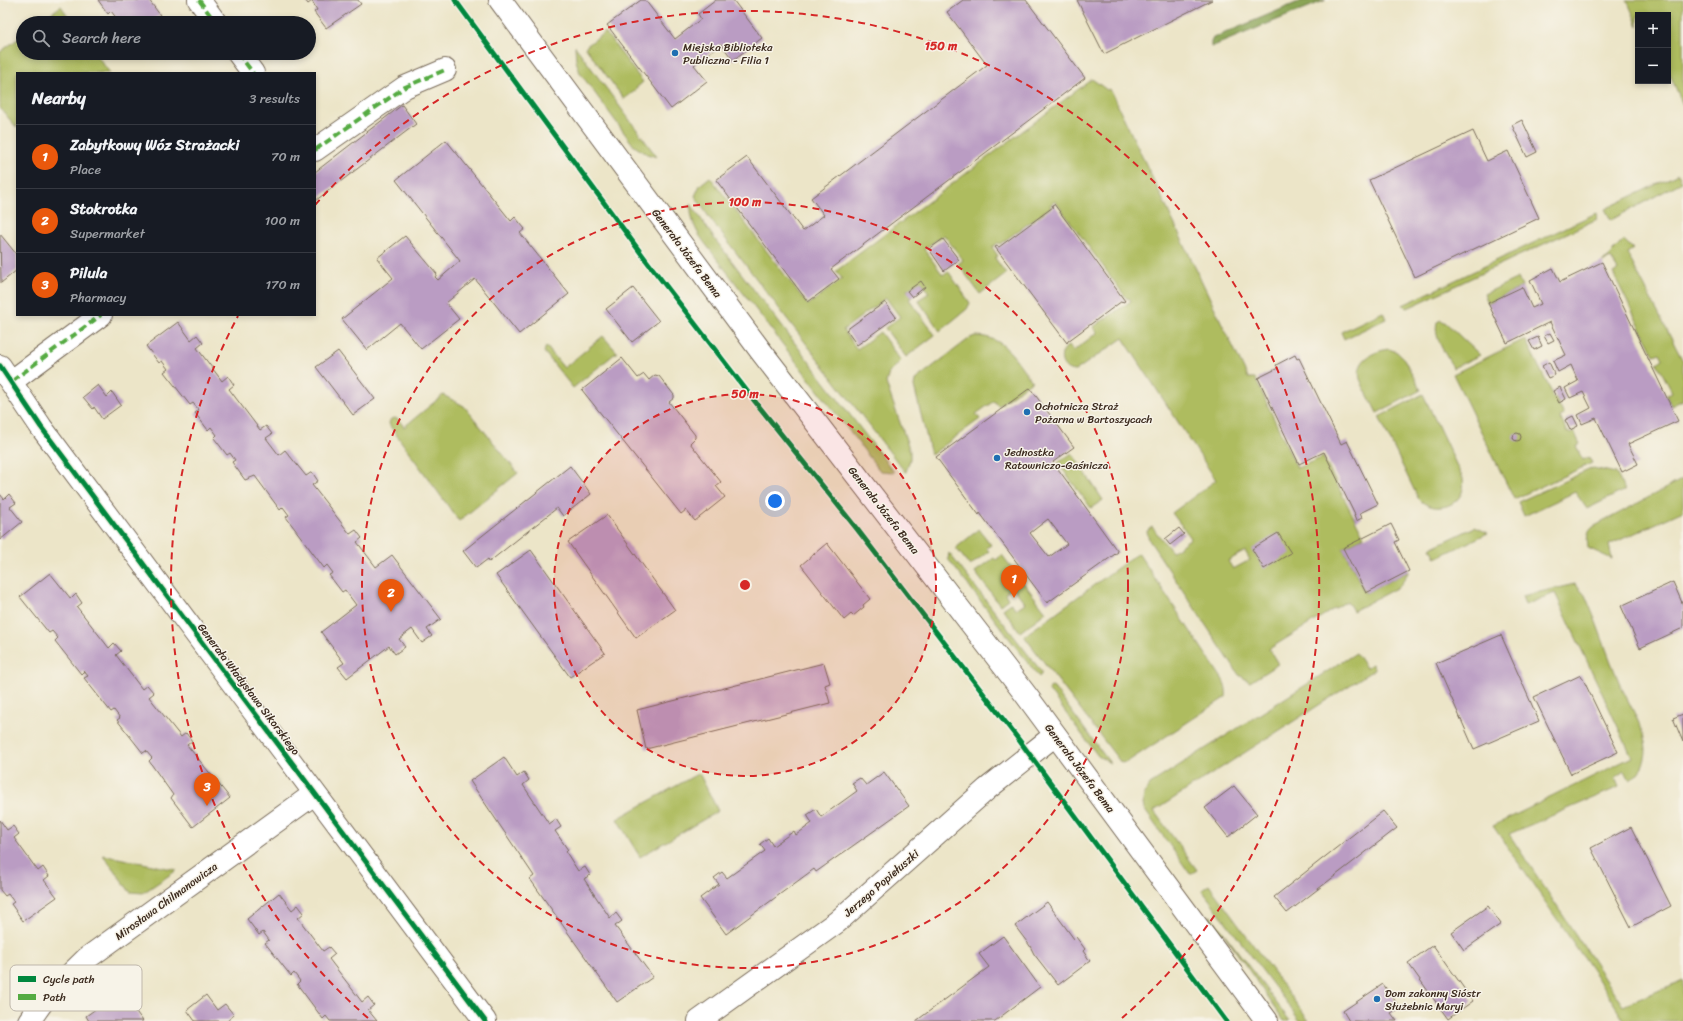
<!DOCTYPE html>
<meta charset="utf-8">
<style>
body{margin:0;font-family:Sriracha,sans-serif;background:#20242c;color:#f1f3f6}
.controls{position:absolute;right:12px;top:12px;display:grid;overflow:hidden;border-radius:0px;box-shadow:0 2px 6px #0003}
.controls button{width:36px;height:36px;display:grid;place-items:center;padding:0;border:0;border-bottom:1px solid #363941;background:#171b24;color:#f1f3f6;font:20px sans-serif}
.you{position:absolute;left:775px;top:501px;width:14px;height:14px;margin:-10px;border:3px solid #fff;border-radius:50%;background:#1a73e8;box-shadow:0 0 0 6px #1a73e833}
.badge{display:grid;place-items:center;width:26px;height:26px;border-radius:50%;background:#ea580c;color:#fff;font-size:13px;font-weight:700}
.pin{position:absolute;translate:-50% -33px;filter:drop-shadow(0 1px 2px #0008)}
.pin::after{content:'';position:absolute;top:21px;width:14px;height:12px;background:inherit;clip-path:polygon(0 0,100% 0,50% 100%)}
.list{margin:0;padding:0;list-style:none}
h2{display:flex;justify-content:space-between;align-items:center;height:52px;margin:0;padding:0 16px;font-size:17px}
h2 small{font-size:13px;font-weight:400;color:#9ea1a6}
.list li{display:grid;grid-template-columns:26px 1fr auto;gap:12px;align-items:center;box-sizing:border-box;height:64px;padding:0 16px;border-top:1px solid #363941}
.list b{display:block;font-size:15px;white-space:nowrap}
.list p{margin:0;font-size:13px;white-space:nowrap;color:#9ea1a6}
.list em{font-size:13px;font-style:normal;color:#9ea1a6}
.icon{flex:none;width:22px;height:22px;fill:none;stroke:currentColor;stroke-width:2;stroke-linecap:round;stroke-linejoin:round}
.map{position:relative;flex:none;width:1683px;height:1021px;overflow:hidden}
.search{position:absolute;background:#171b24;box-shadow:0 2px 6px #0003;left:16px;top:16px;width:300px;height:44px;display:flex;align-items:center;gap:10px;box-sizing:border-box;padding:0 14px;border-radius:22px;color:#9ea1a6;font-size:15px}
.panel{position:absolute;background:#171b24;box-shadow:0 2px 6px #0003;left:16px;top:72px;width:300px;height:244px;border-radius:0px}
.map>svg:first-child{display:block}
.green{fill:#aebc5e;stroke:#74733e;fill-rule:evenodd}
.forest{fill:#8aa455;stroke:#62673a}
.building{fill:#ba9cc3;fill-rule:evenodd}
.lines{fill:none;stroke-linecap:round;stroke-linejoin:round}
.street-casing{stroke:#796b5a;stroke-width:24}
.primary-casing{stroke:#796b5a;stroke-width:24}
.street{stroke:#fff;stroke-width:22}
.primary{stroke:#fff;stroke-width:22}
.quiet{stroke:#55ab43;stroke-width:4;stroke-dasharray:8 4;stroke-linecap:butt}
.cycleway-casing{stroke:#f7f3e8;stroke-width:8}
.cycleway{stroke:#00873e;stroke-width:5}
.ring{fill:none;stroke:#d62828;stroke-width:2;stroke-dasharray:7 5}
.poi-dot{fill:#1f6fb2;stroke:#f7f3e8;stroke-width:1.5}
.labels{text-anchor:middle;stroke-width:3;stroke-linejoin:round;paint-order:stroke}
.poi-label{font-size:11px;fill:#3b2a1e;stroke:#f7f3e8;text-anchor:start}
.street-label{font-size:11px;fill:#3b2a1e;stroke:#f7f3e8}
.key{fill:#f7f3e8;stroke:#bfb7ab;stroke-width:1}
.key-label{font-size:11px;fill:#3b2a1e}
.centre{fill:#d62828;stroke:#f7f3e8;stroke-width:2}
.ring-label{font-size:12px;text-anchor:middle;font-weight:bold;fill:#d62828;stroke:#f7f3e8;stroke-width:3;stroke-linejoin:round;paint-order:stroke}
</style>
<div class="map">
<svg width="1683" height="1021" viewBox="0 0 1683 1021">
<rect width="100%" height="100%" fill="#f7f3e8"/>
<filter id="ink" filterUnits="userSpaceOnUse"><feTurbulence type="fractalNoise" baseFrequency=".025" numOctaves="2"/><feDisplacementMap in="SourceGraphic" scale="8" xChannelSelector="R" yChannelSelector="G"/><feConvolveMatrix kernelMatrix="1 2 1 2 8 2 1 2 1" color-interpolation-filters="sRGB"/></filter>
<filter id="wash" filterUnits="userSpaceOnUse"><feTurbulence type="fractalNoise" baseFrequency=".012" numOctaves="4" result="noise"/><feDisplacementMap in="SourceGraphic" scale="16" xChannelSelector="R" yChannelSelector="G"/><feGaussianBlur stdDeviation="0.9" result="paint"/><feColorMatrix in="noise" values="0 0 0 0 0 0 0 0 0 0 0 0 0 0 0 0 0 1.4 0 .05"/><feComposite in="paint" operator="in"/></filter>
<g filter="url(#wash)">
<rect width="100%" height="100%" fill="#ece5c8"/>
<!-- green -->
<g class="green">
<polygon points="1627,0 1683,0 1683,105 1668,70 1668,15 1638,15 1638,26"/>
<polygon points="61,6 73,23 38,23"/>
<polygon points="605,32 643,82 635,89 636,90 624,99 585,47"/>
<polygon points="23,35 23,53 95,53 110,73 17,73 17,128 0,108 0,52"/>
<polygon points="575,46 657,157 647,154 634,146 580,73 576,61"/>
<path d="M1092,79l15,11 3,-1 138,289h7l42,90 26,-11 41,80 -21,11 22,45 44,-22 -9,15 -47,25 -6,-10 -78,48 9,15 -28,18 -11,-7 -90,-135 -2,-9 5,-4 20,25 19,-14 -19,-25 44,-33 -93,-142 -48,33c-14,0 -19,-18 -6,-26l4,6 24,-18 -4,-6 38,-26 -2,-3 -2,1 -72,-98 -5,4 1,2 -51,37 -2,-1 -6,4 6,9 -3,2 11,16 -26,20 -22,-30 5,-4 -19,-25 -20,14 19,26 5,-4 22,32 -3,6 -27,22 -22,-31 11,-7 -8,-12 -14,9 5,7 -3,2 26,36 -29,22 -21,-29 15,-11 -14,-19 -43,32 14,19 23,-17 21,29 -12,12 -3,10 24,68v8l-4,13h-1l-194,-252 -16,-24 5,-11 10,-8 98,128 34,-26 -6,-8zM1245,551l5,9 -17,9 -5,-8z"/>
<polygon points="1678,174 1682,182 1611,220 1605,209"/>
<path d="M691,204l23,34 180,234 -14,-1 -176,-229c-9,-12 -14,-24 -13,-38z"/>
<polygon points="1596,213 1597,219 1410,307 1406,308 1403,305"/>
<polygon points="1624,240 1633,249 1627,253 1683,361 1683,400 1671,406 1666,395 1672,392 1657,363 1663,359 1660,353 1654,355 1613,273 1618,270 1611,258 1602,262"/>
<polygon points="1518,278 1522,287 1488,303 1484,294"/>
<polygon points="1383,312 1386,319 1344,339 1341,332"/>
<path d="M1441,320l5,3 34,32 -27,13c-7,-14 -20,-30 -16,-46z"/>
<polygon points="603,336 617,352 573,388 544,352 546,346 564,368"/>
<path d="M975,336c31,0 40,24 57,45l-34,25 -4,-5 -18,13 4,5 -49,36 -17,-69 1,-6 55,-42z"/>
<polygon points="1525,339 1552,393 1551,394 1553,398 1555,397 1564,415 1560,417 1567,432 1569,432 1570,434 1574,432 1580,444 1576,447 1583,460 1589,457 1592,463 1514,499 1453,374"/>
<path d="M1389,349l8,3 7,7 17,31 -44,23c-5,-11 -13,-23 -17,-34 -5,-19 14,-28 29,-30z"/>
<path d="M1423,394l40,85c5,26 -29,38 -45,19l-39,-81z"/>
<polygon points="443,395 464,406 518,473 459,521 390,426 389,423 391,419 395,418 399,420 404,427"/>
<polygon points="1072,453 1103,500 1091,508 1058,463"/>
<polygon points="1593,468 1616,473 1625,490 1587,509 1575,492 1524,516 1518,502"/>
<path d="M1683,479v32l-74,34 3,14 -24,-11c-1,-8 -2,-15 5,-21z"/>
<polygon points="1475,527 1488,533 1436,558 1431,548"/>
<polygon points="979,529 991,545 986,548 989,551 970,566 956,548"/>
<polygon points="949,553 1041,671 1041,675 1039,677 948,559"/>
<path d="M1138,553l83,124c4,6 6,12 5,20l-99,65 -6,1 -97,-127z"/>
<polygon points="1002,555 1046,612 1020,632 1003,609 1011,603 1016,609 1025,603 1013,587 1005,593 1008,599 1000,605 975,572 994,558 996,560"/>
<path d="M1575,584l10,11c13,29 22,60 35,89 8,18 25,45 26,65 0,12 -5,24 -16,31l-5,-9 -10,7 4,9 -110,47 114,172 60,-26v41h-58l-29,-45 -103,-150 139,-69 -77,-164 -30,12 -3,-9z"/>
<path d="M1356,653l10,15 6,-4 3,5 -221,142 43,59 -7,4 -46,-65c-3,-11 1,-19 9,-27z"/>
<polygon points="1052,687 1054,688 1110,763 1098,756 1048,689"/>
<polygon points="699,773 718,811 640,857 617,819"/>
<polygon points="103,855 177,870 143,893 130,892"/>
<polygon points="1209,885 1309,1021 1300,1021 1202,890"/>
<polygon points="1211,916 1290,1021 1284,1021 1224,934 1220,933 1209,917"/>
</g>
<!-- forest -->
<polygon class="forest" points="1303,0 1326,0 1211,47 1211,42 1213,38"/>
<g id="blocks">
<!-- building -->
<g class="building">
<polygon points="98,0 149,0 160,15 148,23 114,23 113,21 117,19 111,11 108,14"/>
<polygon points="305,0 358,0 361,4 326,28 314,12 317,10 312,1 308,4"/>
<polygon points="641,0 645,0 675,39 701,19 698,14 716,0 733,0 762,38 733,60 721,44 694,65 707,81 671,109 607,25"/>
<polygon points="963,0 1026,0 1085,78 831,269 839,279 808,302 716,180 747,157 803,231 824,215 811,198 987,65 947,12"/>
<polygon points="1077,0 1212,0 1104,54"/>
<polygon points="402,105 416,124 315,201 315,172"/>
<polygon points="1522,120 1537,152 1527,157 1512,125"/>
<polygon points="1473,131 1487,161 1508,151 1539,218 1415,277 1369,180"/>
<polygon points="446,140 511,221 515,217 525,229 520,233 569,294 519,334 475,279 446,303 459,319 421,349 400,323 367,350 342,319 393,278 377,258 405,236 437,274 435,277 438,280 460,261 396,180"/>
<polygon points="1054,204 1125,301 1123,302 1122,301 1068,341 1067,343 995,247 997,246 999,247 1053,207 1052,205"/>
<polygon points="0,234 17,255 17,270 1,283"/>
<polygon points="943,239 959,260 944,271 929,249"/>
<polygon points="1602,262 1678,421 1628,444 1638,464 1622,472 1596,418 1582,424 1578,415 1591,408 1583,392 1570,398 1565,388 1578,381 1571,365 1558,372 1553,361 1566,355 1550,322 1507,343 1488,303 1522,287 1532,308 1541,304 1530,280 1553,268 1560,282"/>
<polygon points="921,281 925,287 912,297 907,291"/>
<polygon points="633,288 659,321 632,342 606,309"/>
<polygon points="885,302 896,317 857,345 846,330"/>
<polygon points="178,322 191,340 197,335 203,343 197,348 222,381 228,376 234,385 229,389 260,430 266,426 272,434 266,438 279,455 285,450 306,476 312,472 318,481 312,485 350,534 356,530 362,538 357,542 376,567 392,555 441,619 427,629 432,636 422,643 412,629 399,639 405,647 395,654 389,646 347,678 338,667 344,663 321,632 356,605 345,590 342,592 329,575 333,573 327,565 324,568 286,517 289,515 283,507 280,510 255,476 245,480 232,462 235,460 230,453 227,455 214,438 217,435 211,427 208,430 195,413 199,410 193,403 190,405 164,372 168,369 162,361 159,363 146,346"/>
<polygon points="1550,333 1554,340 1548,343 1544,336"/>
<polygon points="1538,337 1542,346 1534,350 1529,341"/>
<polygon points="338,351 375,399 353,415 316,367"/>
<polygon points="1295,355 1297,359 1299,358 1341,444 1347,441 1378,504 1360,513 1362,518 1356,521 1354,516 1355,515 1324,452 1299,464 1258,378 1278,368 1276,365"/>
<polygon points="622,358 638,378 644,374 649,380 655,375 659,376 674,395 674,398 669,402 695,435 695,438 690,443 721,482 716,486 725,497 695,521 686,510 681,514 582,390"/>
<polygon points="1549,362 1555,375 1548,378 1542,366"/>
<polygon points="98,385 107,397 112,392 121,405 102,419 94,407 93,409 83,397"/>
<polygon points="1560,387 1566,399 1559,403 1553,391"/>
<path d="M1030,388l44,59 -21,15 65,90 -71,51 -67,-90 -1,2 -43,-58zM1048,519l19,25 -18,13 -19,-24z"/>
<polygon points="1573,416 1578,426 1570,430 1565,420"/>
<circle cx="1517" cy="437" r="4"/>
<polygon points="570,466 591,494 563,516 557,508 489,562 488,559 476,568 463,551"/>
<polygon points="0,494 4,499 9,494 16,503 10,507 22,522 0,540"/>
<polygon points="607,515 675,610 636,638 568,542"/>
<polygon points="1391,524 1399,540 1395,542 1409,571 1366,593 1343,548"/>
<polygon points="1179,528 1184,534 1170,545 1165,539"/>
<polygon points="1278,533 1291,553 1264,569 1252,549"/>
<polygon points="827,543 870,599 863,605 864,607 853,616 851,614 844,620 801,565"/>
<polygon points="531,550 605,653 570,677 496,575"/>
<polygon points="50,573 71,599 76,594 82,603 77,607 109,648 114,643 121,651 116,655 142,689 147,685 154,693 149,697 181,737 186,733 192,741 187,745 230,798 193,827 171,798 173,795 149,761 152,758 146,751 143,753 117,720 120,718 114,710 111,712 84,678 88,676 84,671 81,674 55,641 58,638 52,631 49,633 20,597"/>
<polygon points="1673,582 1683,605 1683,628 1640,648 1621,606"/>
<polygon points="1501,635 1539,721 1474,749 1436,663"/>
<polygon points="824,663 830,683 825,685 830,703 646,749 637,710"/>
<polygon points="1581,675 1618,752 1571,774 1534,697"/>
<polygon points="1683,714 1683,742 1673,718"/>
<polygon points="504,757 517,777 524,772 529,780 523,785 549,824 556,819 561,827 555,831 568,850 566,852 578,871 585,867 590,875 584,879 610,918 616,913 622,921 615,926 653,977 617,1002 530,879 534,876 470,781"/>
<polygon points="884,772 909,806 816,872 814,869 726,934 700,898 719,884 714,878 722,872 727,878 765,851 760,844 768,838 773,846 794,831 796,835 812,823 807,815 816,809 821,817 857,791 852,783 860,778 866,785"/>
<polygon points="1234,786 1257,814 1228,837 1205,808"/>
<polygon points="1383,811 1397,828 1287,913 1274,897"/>
<polygon points="0,820 7,830 13,826 19,834 14,838 38,871 43,867 49,876 44,880 57,897 23,921 11,904 14,902 8,894 5,896 0,890"/>
<polygon points="1631,827 1671,906 1631,927 1591,848"/>
<polygon points="279,893 292,910 298,905 304,913 298,918 323,951 329,947 335,954 329,959 362,1002 368,997 374,1005 368,1010 377,1021 330,1021 326,1016 323,1019 297,984 300,981 294,973 291,976 265,943 269,940 263,932 259,935 247,919"/>
<polygon points="1047,902 1074,939 1076,937 1085,949 1083,951 1090,961 1058,985 1034,954 1030,946 1015,926"/>
<polygon points="1488,906 1501,924 1464,950 1451,932"/>
<polygon points="1003,936 1040,987 995,1021 916,1021 989,967 979,954"/>
<polygon points="1433,945 1473,1001 1448,1019 1408,963"/>
<polygon points="1383,984 1400,1008 1391,1013 1397,1021 1349,1021 1343,1011"/>
<polygon points="206,995 217,1010 225,1004 234,1015 227,1021 195,1021 187,1010"/>
<polygon points="124,996 143,1021 89,1021 86,1016 104,1003 109,1008"/>
</g>
</g>
</g>
<g filter="url(#ink)">
<use href="#blocks" fill-opacity="0" stroke="#796b5a" stroke-width="1"/>
<g class="lines">
<!-- street casing -->
<g class="street-casing">
<g id="street">
<polyline points="199,0 216,23"/>
<polyline points="238,53 253,73"/>
<polyline points="315,150 405,87 445,70"/>
<polyline points="0,366 41,427 485,1021"/>
<polyline points="12,381 101,315"/>
<polyline points="29,1021 43,1001 86,959 314,794"/>
<polyline points="699,1021 837,922 987,789 1055,735"/>
</g>
</g>
<!-- primary casing -->
<g class="primary-casing">
<polyline id="primary" points="500,0 760,350 1026,695 1267,1021"/>
</g>
<!-- street -->
<use href="#street" class="street"/>
<!-- primary -->
<use href="#primary" class="primary"/>
<!-- quiet -->
<g class="quiet">
<polyline points="199,0 216,23"/>
<polyline points="238,53 253,73"/>
<polyline points="315,150 405,87 445,70"/>
<polyline points="12,381 101,315"/>
</g>
<!-- cycleway casing -->
<g class="cycleway-casing">
<g id="cycleway">
<polyline points="455,0 646,260 753,399 857,529 1019,740 1226,1021"/>
<polyline points="0,366 41,427 485,1021"/>
</g>
</g>
<!-- cycleway -->
<use href="#cycleway" class="cycleway"/>
</g>
</g>
<!-- distance rings -->
<circle cx="745" cy="585" r="191" fill="#d62828" fill-opacity=".12"/>
<g class="ring">
<circle cx="745" cy="585" r="191"/>
<circle cx="745" cy="585" r="383"/>
<path d="M368 1018A574 574 0 0 1 238 316M315 205A574 574 0 1 1 1122 1018"/>
</g>
<!-- markers -->
<g class="poi-dot">
<circle cx="675" cy="53" r="4"/>
<circle cx="1027" cy="412" r="4"/>
<circle cx="997" cy="458" r="4"/>
<circle cx="1377" cy="999" r="4"/>
</g>
<g class="labels">
<!-- poi labels -->
<g class="poi-label">
<text x="683" y="51">Miejska Biblioteka<tspan x="683" dy="13">Publiczna - Filia 1</tspan></text>
<text x="1035" y="410">Ochotnicza Straż<tspan x="1035" dy="13">Pożarna w Bartoszycach</tspan></text>
<text x="1005" y="456">Jednostka<tspan x="1005" dy="13">Ratowniczo-Gaśnicza</tspan></text>
<text x="1385" y="997">Dom zakonny Sióstr<tspan x="1385" dy="13">Służebnic Maryi</tspan></text>
</g>
<!-- street labels -->
<g class="street-label">
<text transform="translate(687 253) rotate(53)" y="4">Generała Józefa Bema</text>
<text transform="translate(884 510) rotate(52)" y="4">Generała Józefa Bema</text>
<text transform="translate(249 689) rotate(53)" y="4">Generała Władysława Sikorskiego</text>
<text transform="translate(1080 768) rotate(53)" y="4">Generała Józefa Bema</text>
<text transform="translate(881 883) rotate(-41)" y="4">Jerzego Popiełuszki</text>
<text transform="translate(166 901) rotate(-36)" y="4">Mirosława Chilmanowicza</text>
</g>
</g>
<!-- legend -->
<rect x="10" y="965" width="132" height="46" rx="6" class="key"/>
<rect x="18" y="976" width="18" height="6" fill="#00873e"/>
<rect x="18" y="994" width="18" height="6" fill="#55ab43"/>
<g class="key-label">
<text x="43" y="983">Cycle path</text>
<text x="43" y="1001">Path</text>
</g>
<circle cx="745" cy="585" r="6" class="centre"/>
<g class="ring-label">
<text x="941" y="50">150 m</text>
<text x="745" y="206">100 m</text>
<text x="745" y="398">50 m</text>
</g>
</svg>
<div class="controls">
<button>+</button>
<button>−</button>
</div>
<div class="you"></div>
<div class="pin badge" style="left:1014px;top:598px">1</div>
<div class="pin badge" style="left:391px;top:612px">2</div>
<div class="pin badge" style="left:207px;top:806px">3</div>
<div class="search"><svg class="icon" aria-label="search" viewBox="0 0 24 24"><circle cx="10" cy="10" r="6"/><path d="M15 15l6 6"/></svg>Search here</div>
<section class="panel">
<h2>Nearby<small>3 results</small></h2>
<ul class="list">
<li><span class="badge">1</span><div><b>Zabytkowy Wóz Strażacki</b><p>Place</p></div><em>70 m</em></li>
<li><span class="badge">2</span><div><b>Stokrotka</b><p>Supermarket</p></div><em>100 m</em></li>
<li><span class="badge">3</span><div><b>Pilula</b><p>Pharmacy</p></div><em>170 m</em></li>
</ul>
</section>
</div>
